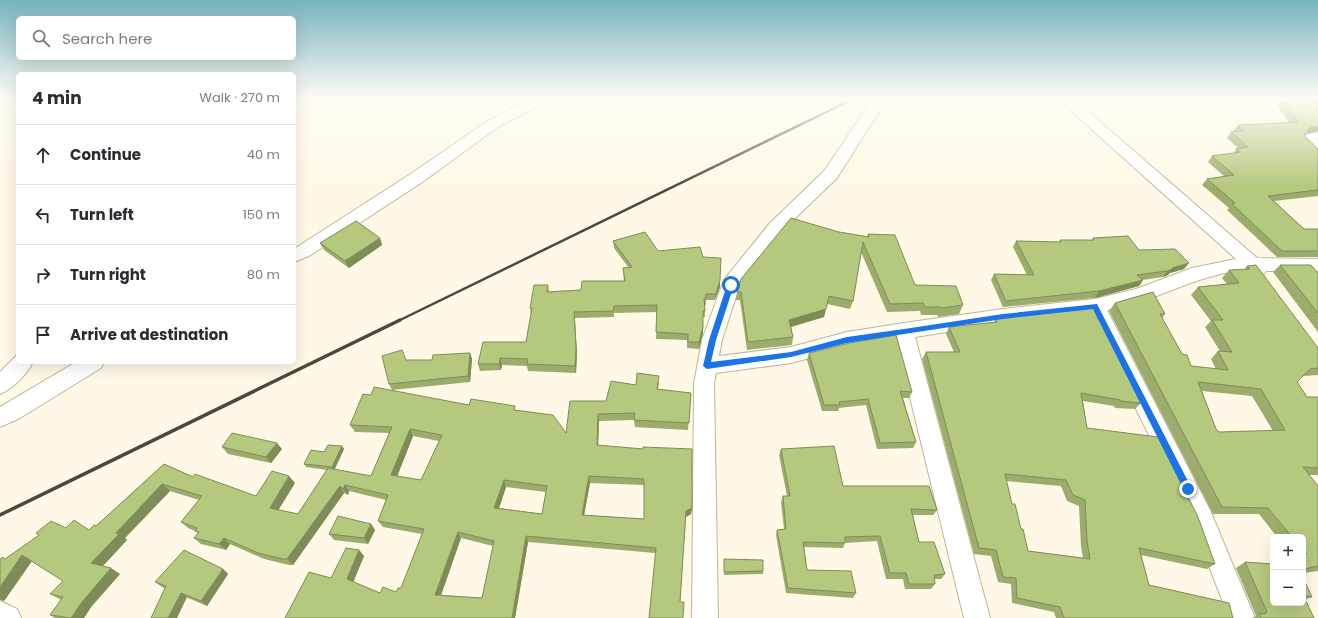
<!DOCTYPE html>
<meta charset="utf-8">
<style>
body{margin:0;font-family:Poppins,sans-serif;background:#f2f2f3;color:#2b2b33}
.controls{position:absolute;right:12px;bottom:12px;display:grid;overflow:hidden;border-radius:6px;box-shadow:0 4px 16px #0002}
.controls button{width:36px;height:36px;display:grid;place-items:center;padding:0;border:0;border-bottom:1px solid #e1e1e2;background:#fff;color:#2b2b33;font:20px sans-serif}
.stop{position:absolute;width:12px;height:12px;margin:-9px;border:3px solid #1a73e8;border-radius:50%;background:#fff}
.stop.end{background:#1a73e8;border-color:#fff;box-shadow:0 1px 4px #0008}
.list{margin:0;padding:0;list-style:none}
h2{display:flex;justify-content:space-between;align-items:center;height:52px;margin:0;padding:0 16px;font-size:17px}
h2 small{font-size:13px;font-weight:400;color:#7c7c81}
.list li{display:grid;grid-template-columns:26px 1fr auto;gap:12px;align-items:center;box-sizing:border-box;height:60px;padding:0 16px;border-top:1px solid #e1e1e2}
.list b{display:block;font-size:15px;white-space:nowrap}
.list em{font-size:13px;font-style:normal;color:#7c7c81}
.icon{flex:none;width:22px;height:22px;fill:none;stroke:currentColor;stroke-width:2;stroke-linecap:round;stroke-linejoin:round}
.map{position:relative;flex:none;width:1318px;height:618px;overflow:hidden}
.search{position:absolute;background:#fff;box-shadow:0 4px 16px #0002;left:16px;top:16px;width:280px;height:44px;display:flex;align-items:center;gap:10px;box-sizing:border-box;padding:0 14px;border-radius:6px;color:#7c7c81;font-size:15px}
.panel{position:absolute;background:#fff;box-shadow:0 4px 16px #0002;left:16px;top:72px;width:280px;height:292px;border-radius:6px}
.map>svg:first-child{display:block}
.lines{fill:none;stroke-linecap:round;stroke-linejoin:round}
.street-casing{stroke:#c0b598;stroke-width:2}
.street{fill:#fff;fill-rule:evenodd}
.rail-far1{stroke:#4c473b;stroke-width:2.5}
.rail{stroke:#4c473b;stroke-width:3.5}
.wall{fill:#9bac6c;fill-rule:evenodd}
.shaded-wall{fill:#7e8c58}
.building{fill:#b4c87e;stroke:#7e8c58;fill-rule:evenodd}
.route{fill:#1a73e8}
</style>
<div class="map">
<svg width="1318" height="618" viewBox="0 0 1318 618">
<rect width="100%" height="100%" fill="#fff8e6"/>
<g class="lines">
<!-- street casing -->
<g class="street-casing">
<g id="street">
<polygon points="0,100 8,100 5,104 0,105"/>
<polygon points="527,100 545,100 543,103 498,127 421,183 309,256 294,262 294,249 409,175 488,121"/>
<polygon points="872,100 886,100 837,178 782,231 739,287 722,340 719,356 791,347 847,332 904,323 1003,309 1095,299 1136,289 1192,268 1236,259 1059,100 1075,100 1257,258 1318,259 1318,271 1266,271 1264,274 1258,275 1249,271 1224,273 1196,281 1146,300 1107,310 1210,510 1255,618 1229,618 1192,522 1089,314 1003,323 915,337 990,618 964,618 896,340 847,348 791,363 716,373 714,384 718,618 692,618 694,384 702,340 724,280 770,223 825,170"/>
<polygon points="1318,132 1318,156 1313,154 1301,141 1306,135"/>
<path d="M16,356h2v6h15c-6,12 -20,27 -33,32v-22z"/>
<polygon points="76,362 104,362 101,368 20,418 0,427 0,407"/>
<polygon points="0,601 17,609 21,618 0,618"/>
</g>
</g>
<!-- street -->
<use href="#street" class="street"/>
<!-- rail-far1 -->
<polyline class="rail-far1" points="398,321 851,100"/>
<!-- rail -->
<polyline class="rail" points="0,515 400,320"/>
</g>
<!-- wall -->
<g class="wall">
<polygon points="1274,100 1318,100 1318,131 1306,134 1304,135 1318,149 1318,196 1274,201 1304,229 1318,229 1318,257 1277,257 1227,210 1229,208 1202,185 1207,179 1224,176 1208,162 1212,156 1234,153 1236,149 1238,148 1227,138 1231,132 1234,131 1233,131 1238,125 1289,123"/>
<polygon points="839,232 867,237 868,234 915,285 963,305 959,314 938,317 937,315 921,315 920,311 887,312 861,252 853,301 850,309 827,304 824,317 791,327 793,337 792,345 747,350 740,300 736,300 737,292"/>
<polygon points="380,238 382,245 349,268 324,250 320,243"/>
<polygon points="1093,238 1139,250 1184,269 1170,273 1168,275 1163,277 1142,280 1143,280 1139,286 1095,298 1003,307 991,280 994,274 1027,275 1013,247 1016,241 1059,242 1060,240 1092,240"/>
<polygon points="613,241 658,251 703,257 720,287 715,300 706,300 706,305 704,304 705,311 705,317 703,317 703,333 699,349 687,348 687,340 656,339 657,312 614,313 614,317 575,318 577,354 576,373 528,371 527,366 502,365 501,370 480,371 478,364 526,342 531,315 530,308 548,285 549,292 581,290 624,281 623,268 628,267 614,248"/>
<polygon points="1280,265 1318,273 1318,332 1273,272"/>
<path d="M1247,266l71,82v27l-15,1 -6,6 10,15h11v78h-9l9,11v85l-15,2v-36h-26l-18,-23h-46l-104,-203 6,-8 50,11 -3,4 20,36 9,12 25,3 -5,-10 7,-8h2l-15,-24 6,-6 -20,-26 7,-8 29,-3 -5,-6 7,-8h15zM1202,391l50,5 21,35 -54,1 -3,-3z"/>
<path d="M996,319l145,84 -6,6 -20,-1 -1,-2 -31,-5 4,27 128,136 -8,5 -66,-14 8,30 84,33h-177l-2,-6 -42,-9 -1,-19 -13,-2 -7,-26 -17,-2 -52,-195 4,-7h28l-8,-18 3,-7 45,-5zM1006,481l55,5 6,15 12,5 2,41 2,11 -55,-7 -7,-22 -9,-25z"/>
<polygon points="470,353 472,359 470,382 392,390 389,384 406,360 432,360"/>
<polygon points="809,353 912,392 909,398 903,398 916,442 913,448 877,449 866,405 839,408 838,411 822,411 807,360"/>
<path d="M659,383l-1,6 33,4 -3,37 -53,-3 -1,-7 -35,1 -1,24 94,63 -1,6 -5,3 -6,85 3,16 -28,-65 -127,-11 -13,76h-230l46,-40 28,-28 5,6 -11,26 27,11 16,-1 5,-4 21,-54 -39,-7 -5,-6 8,-21 -37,-9 -1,4 -4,-2 -51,72h-4l-25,-6 -34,-15 -4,6 -25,-6 -7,-6 4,-5 -3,-2 -7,-3 -7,-6 18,-22 -29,-9 -45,47 2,2 -24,26 17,8 -29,33 -7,11h-29l-5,-3 11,-15 -11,-6 13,-13 -31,-20 -28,40 -4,-1v-40l5,-1 61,-31 23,2 7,-4 68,-62 29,13 63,19 39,-13 -17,27 20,4 29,-44 -21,-3 -2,-3 20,-12 18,-6 2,3 -9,20 36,7 18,-43 -34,-1 -5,-7 119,-20 47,5 50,23 40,-32 30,-16zM413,436l26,5 -18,39 -24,-4zM590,483l54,2v34l-60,-4zM506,487l40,5 -4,22 -43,-6zM461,538l32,8 -11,52 -41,-3z"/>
<polygon points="222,447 282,449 271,463 228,454"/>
<polygon points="781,449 843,486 937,510 933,515 913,515 919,542 945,574 941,579 934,579 935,584 931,589 905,589 903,579 886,579 877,541 845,543 843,548 804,547 807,570 856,593 853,598 786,593 776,535 777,530 784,529 781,502 783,496 787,496 779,455"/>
<polygon points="371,524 375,530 368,544 334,540 329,534"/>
<polygon points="724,559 763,571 763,574 724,575"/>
<polygon points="1245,562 1303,578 1312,597 1305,600 1314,618 1252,618 1256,616 1236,568"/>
<polygon points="223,569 228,574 207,606 162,587 155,582"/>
</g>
<!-- shaded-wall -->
<g class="shaded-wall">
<polygon points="1318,126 1318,131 1306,134 1311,127"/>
<polygon points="380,238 382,245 349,268 345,261"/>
<polygon points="1189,263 1184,269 1170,273 1168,275 1163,277 1167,271 1172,268"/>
<polygon points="720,280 720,287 715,300 716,294"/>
<polygon points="1143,280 1139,286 1095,298 1099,291"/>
<polygon points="826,309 824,317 787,328 789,320"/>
<polygon points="574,312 577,354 576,373 575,366"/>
<polygon points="703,327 703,333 699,349 699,342"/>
<polygon points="470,353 472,359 470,382 468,376"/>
<polygon points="500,358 502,365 501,370 499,364"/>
<polygon points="598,414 599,421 598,452 597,445"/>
<polygon points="410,429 413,436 395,482 391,475"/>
<polygon points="277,443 282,449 271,463 266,457"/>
<polygon points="342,446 344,449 334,470 332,467"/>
<polygon points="289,476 295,483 276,514 270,508"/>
<polygon points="589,476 590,483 583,521 582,515"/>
<polygon points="504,480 506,487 497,514 494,508"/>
<polygon points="162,484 170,491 125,538 127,540 100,569 91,563 116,533"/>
<polygon points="345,485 349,491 348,495 343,489"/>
<polygon points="340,486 344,493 293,565 287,559"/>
<polygon points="692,508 691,514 686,517 686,511"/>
<polygon points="371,524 375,530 368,544 364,538"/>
<polygon points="458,532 461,538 439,601 435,595"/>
<polygon points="526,536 528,542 515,618 512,618"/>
<polygon points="224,538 230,544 226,550 219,544"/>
<polygon points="359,550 364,556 352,585 347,579"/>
<polygon points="22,555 32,561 4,601 0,599 0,587"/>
<polygon points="111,568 120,574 91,607 84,618 71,618 82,602"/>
<polygon points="223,569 228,574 207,606 201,601"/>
<polygon points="181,593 187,597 177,618 168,618"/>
</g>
<!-- building -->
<g class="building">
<polygon points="1283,100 1318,100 1318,126 1311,127 1304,135 1318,149 1318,190 1268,196 1304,229 1318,229 1318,251 1282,251 1232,204 1235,203 1207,179 1234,175 1212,156 1240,152 1236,149 1248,147 1231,132 1244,131 1238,125 1298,122"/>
<polygon points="791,218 839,232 869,237 868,234 895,235 915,285 956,286 963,305 942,308 941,307 925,307 923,303 890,304 863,242 853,301 829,296 826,309 789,320 793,337 748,342 741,292 737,292 741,279"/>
<polygon points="356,221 380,238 345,261 320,243"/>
<polygon points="645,232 658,251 700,247 703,257 721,258 720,280 716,294 706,294 706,298 704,298 705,311 703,311 703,327 699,342 688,342 688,334 656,332 657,305 614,306 613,311 574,312 576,347 575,366 527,364 528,359 500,358 499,364 478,364 483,342 526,342 532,308 530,308 534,285 548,285 547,292 581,290 582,281 625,281 623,268 632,267 613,241"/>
<polygon points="1128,236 1139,250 1175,249 1189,263 1172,268 1173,269 1167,271 1137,275 1143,280 1099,291 1006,301 994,274 1034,275 1016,241 1061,242 1060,240 1094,240 1093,238"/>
<path d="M1256,265l62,83v20l-8,1 -13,13 10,15h11v71l-15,-1 15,19v80l-13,3 -2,-3v-11l4,-1 -4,-4v-13h-11l-24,-29 -46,-1 -107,-204 38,-11 12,22h-5l22,40 5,1 4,11 37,4 -10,-19 14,1 -20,-32h11l-25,-33 41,-4 -10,-13 21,-1 -3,-3zM1198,382l63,7 24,41 -66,2 -3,-3z"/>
<polygon points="1280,265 1311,265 1318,273 1318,313"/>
<path d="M1093,308l48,95 -21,-2v-1l-39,-7 6,35 71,9 40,80 17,47 -76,-16 10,37 80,18 4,15h-169l-4,-11 -43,-9 -1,-20 -13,-1 -7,-27 -17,-2 -53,-196h34l-11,-25 48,-5 -1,-3 11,-2zM1005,474l61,6 7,15 12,5 2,41 3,18 -62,-8 -5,-22h-2l-6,-25h-3z"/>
<polygon points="896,335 912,392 900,391 916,442 880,443 868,399 839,402 840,405 824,405 809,353 850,343"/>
<polygon points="402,350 406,360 432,360 433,355 470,353 468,376 389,384 382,356"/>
<path d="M637,373l22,3 -2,13 34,4 -2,30 -55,-3 1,-7 -37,1 -1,31 46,4v-2l49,2v59l-6,3 -6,91h4l-1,16h-34l7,-70 -130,-12 -14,82h-227l24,-46 22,6 15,-30 13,2 -12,29 33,14 3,-6 13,5 2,-4h3l23,-59 -46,-8 10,-26 -43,-10 -2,4 -3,-3 -53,73h-4l-25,-6 -34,-15 -5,6 -25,-6 5,-6 -4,-1 2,-3 -16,-6 21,-26 -40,-12 -46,49 3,1 -28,29 20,5 -29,34 -11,16 -21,-3 13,-18 -13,-3 13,-13 -41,-26 -22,32v-27l2,-3 3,2 34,-24 -3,-2 15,-12 15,7 8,-8 15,10 5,-5 2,1 68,-62 29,13 2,-3 61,22 16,-25 17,5 -19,32 28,6 30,-46 43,8 21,-49 -42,-2 13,-31 8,1 3,-8 95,18 2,-6 44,7 -1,4 39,5 13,18 4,-32h36l5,-20 25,4zM410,429l32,6 -21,45 -30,-5zM589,476l55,3v40l-62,-4zM504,480l43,6 -5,28 -48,-6zM458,532l36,9 -12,57 -47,-3z"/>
<polygon points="232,433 277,443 266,457 222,447"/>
<polygon points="328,445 342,446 332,467 304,464 311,450 324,452"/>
<polygon points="834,446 843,486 929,486 937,510 911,509 919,542 934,542 945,574 934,575 935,584 909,584 906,573 890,573 880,536 845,537 845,543 803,542 807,570 851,571 856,593 788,588 777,530 786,529 783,496 790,496 781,449"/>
<polygon points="338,516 371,524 364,538 329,534"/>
<polygon points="184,550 223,569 201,601 181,593 168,618 151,618 166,586 155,582"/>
<polygon points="724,559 763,560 763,571 724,572"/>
<polygon points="1245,562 1273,564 1273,603 1303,603 1303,578 1312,597 1303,595 1314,618 1261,618 1259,614 1265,614 1267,612"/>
</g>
<!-- sky -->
<linearGradient id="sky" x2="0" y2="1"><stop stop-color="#76b2be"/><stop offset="0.53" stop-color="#fffcf4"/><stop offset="1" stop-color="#fffcf4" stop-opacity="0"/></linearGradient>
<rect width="1318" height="187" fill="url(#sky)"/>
<!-- route -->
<polygon class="route" points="731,282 734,285 716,340 711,362 791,352 847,337 904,329 1003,314 1097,304 1192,489 1188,493 1185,492 1093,309 1003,319 904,334 847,343 791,357 707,369 703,366 709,340 727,285"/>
</svg>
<div class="controls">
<button>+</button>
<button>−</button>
</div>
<div class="stop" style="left:731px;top:285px"></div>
<div class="stop end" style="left:1188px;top:489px"></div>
<div class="search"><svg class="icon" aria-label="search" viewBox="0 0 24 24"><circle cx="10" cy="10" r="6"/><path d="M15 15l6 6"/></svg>Search here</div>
<section class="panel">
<h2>4 min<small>Walk · 270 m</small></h2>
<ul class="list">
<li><svg class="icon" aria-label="ahead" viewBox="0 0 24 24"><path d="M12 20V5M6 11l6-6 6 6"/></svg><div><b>Continue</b></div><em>40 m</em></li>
<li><svg class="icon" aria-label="left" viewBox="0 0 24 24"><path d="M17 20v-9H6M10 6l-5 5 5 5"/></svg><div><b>Turn left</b></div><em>150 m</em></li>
<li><svg class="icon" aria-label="right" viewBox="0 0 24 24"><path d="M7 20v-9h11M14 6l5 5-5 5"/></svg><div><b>Turn right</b></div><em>80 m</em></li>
<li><svg class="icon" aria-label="arrive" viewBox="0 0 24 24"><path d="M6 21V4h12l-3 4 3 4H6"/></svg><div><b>Arrive at destination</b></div></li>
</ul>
</section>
</div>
